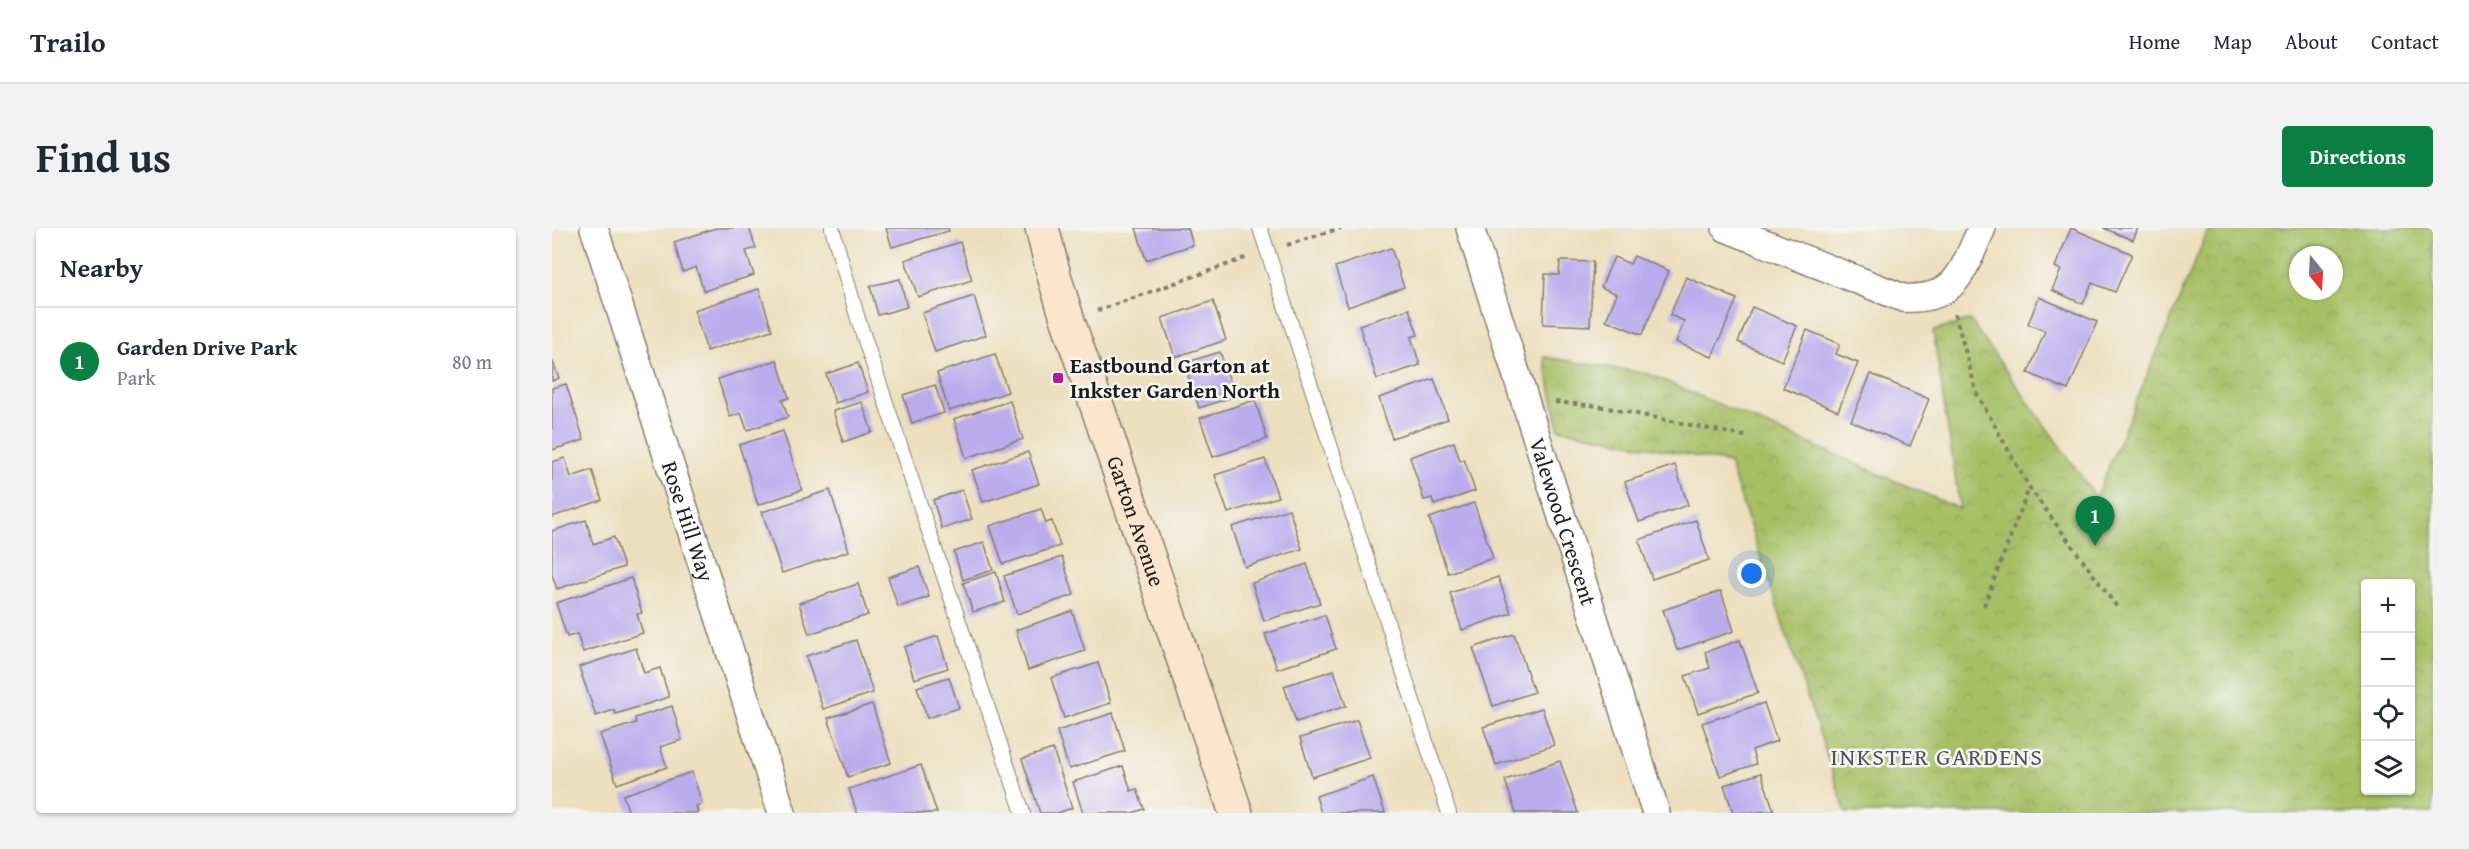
<!DOCTYPE html>
<meta charset="utf-8">
<style>
body{margin:0;font-family:"Gentium Book Plus",serif;background:#f2f2f3;color:#1f2937}
.controls{position:absolute;right:18px;bottom:18px;display:grid;overflow:hidden;border-radius:6px;box-shadow:0 2px 4px #0004}
.controls button{width:54px;height:54px;display:grid;place-items:center;padding:0;border:0;border-bottom:2px solid #e0e1e3;background:#fff;color:#1f2937;font:30px sans-serif}
.compass{position:absolute;left:1737px;top:18px;width:54px;height:54px;border-radius:50%;background:#fff;box-shadow:0 2px 4px #0004;rotate:162deg}
.you{position:absolute;left:1200px;top:346px;width:21px;height:21px;margin:-15px;border:4px solid #fff;border-radius:50%;background:#1a73e8;box-shadow:0 0 0 9px #1a73e833}
.badge{display:grid;place-items:center;width:39px;height:39px;border-radius:50%;background:#0b8043;color:#fff;font-size:20px;font-weight:700}
.pin{position:absolute;translate:-50% -50px;filter:drop-shadow(0 2px 3px #0008)}
.pin::after{content:'';position:absolute;top:32px;width:21px;height:18px;background:inherit;clip-path:polygon(0 0,100% 0,50% 100%)}
.list{margin:0;padding:0;list-style:none}
h2{display:flex;justify-content:space-between;align-items:center;height:78px;margin:0;padding:0 24px;font-size:26px}
h2 small{font-size:20px;font-weight:400;color:#747a83}
.list li{display:grid;grid-template-columns:39px 1fr auto;gap:18px;align-items:center;box-sizing:border-box;height:108px;padding:0 24px;border-top:2px solid #e0e1e3}
.list b{display:block;font-size:22px;white-space:nowrap}
.list p{margin:0;font-size:20px;white-space:nowrap;color:#747a83}
.list em{font-size:20px;font-style:normal;color:#747a83}
.icon{flex:none;width:33px;height:33px;fill:none;stroke:currentColor;stroke-width:2;stroke-linecap:round;stroke-linejoin:round}
.map{position:relative;flex:none;width:1881px;height:585px;overflow:hidden;border-radius:6px}
header{display:flex;align-items:center;gap:36px;box-sizing:border-box;height:84px;padding:0 30px;background:#fff;border-bottom:2px solid #e0e1e3}
header strong{font-size:28px}
nav{display:flex;gap:33px;margin-inline-start:auto;font-size:21px}
.intro{display:flex;align-items:center;justify-content:space-between;box-sizing:border-box;height:144px;padding:0 36px}
h1{margin:0;font-size:42px}
.button{padding:15px 27px;border-radius:6px;background:#0b8043;color:#fff;font-size:21px;font-weight:700}
main{display:flex;gap:36px;padding:0 36px}
aside{flex:1;background:#fff;border-radius:6px;box-shadow:0 2px 4px #0004}
.map>svg:first-child{display:block}
.park{fill:url(#park-crowns);stroke:#616e40;stroke-width:1.5;fill-rule:evenodd}
.building{fill:#baabed}
.lines{fill:none;stroke-linecap:round;stroke-linejoin:round}
.lane-casing{stroke:#847e6d;stroke-width:16}
.street-casing{stroke:#847e6d;stroke-width:30}
.secondary-casing{stroke:#847e6d;stroke-width:36}
.path{stroke:#847e6d;stroke-width:4;stroke-dasharray:4.5 4.5;stroke-linecap:butt}
.lane{stroke:#fff;stroke-width:14}
.street{stroke:#fff;stroke-width:27}
.secondary{stroke:#fbe5cf;stroke-width:33}
.poi-dot{fill:#b5179e;stroke:#f6f6f2;stroke-width:2}
.labels{text-anchor:middle;stroke-width:5;stroke-linejoin:round;paint-order:stroke}
.poi-label{font-size:22px;font-weight:bold;fill:#1c1c1c;stroke:#f6f6f2;text-anchor:start}
.street-label{font-size:22px;fill:#1c1c1c;stroke:#f6f6f2}
.neighbourhood-label{font-size:24px;letter-spacing:1.5px;fill:#534e65;stroke:#f6f6f2}
</style>
<header>
<strong>Trailo</strong>
<nav><a>Home</a><a>Map</a><a>About</a><a>Contact</a></nav>
</header>
<div class="intro"><h1>Find us</h1><a class="button">Directions</a></div>
<main>
<aside>
<h2>Nearby<small></small></h2>
<ul class="list">
<li><span class="badge">1</span><div><b>Garden Drive Park</b><p>Park</p></div><em>80 m</em></li>
</ul>
</aside>
<div class="map">
<svg width="1881" height="585" viewBox="0 0 1881 585">
<defs>
<pattern id="park-crowns" width="20" height="18" patternUnits="userSpaceOnUse" patternTransform="scale(1.5)"><rect width="20" height="18" fill="#a6bf65"/><path d="M2 6a3 3 0 1 1 6 0M12 15a3 3 0 1 1 6 0" fill="none" stroke="#8ea457"/></pattern>
</defs>
<rect width="100%" height="100%" fill="#f6f6f2"/>
<filter id="ink" filterUnits="userSpaceOnUse"><feTurbulence type="fractalNoise" baseFrequency=".0167" numOctaves="2"/><feDisplacementMap in="SourceGraphic" scale="12" xChannelSelector="R" yChannelSelector="G"/><feConvolveMatrix kernelMatrix="1 2 1 2 8 2 1 2 1" color-interpolation-filters="sRGB"/></filter>
<filter id="wash" filterUnits="userSpaceOnUse"><feTurbulence type="fractalNoise" baseFrequency=".008" numOctaves="4" result="noise"/><feDisplacementMap in="SourceGraphic" scale="24" xChannelSelector="R" yChannelSelector="G"/><feGaussianBlur stdDeviation="1.35" result="paint"/><feColorMatrix in="noise" values="0 0 0 0 0 0 0 0 0 0 0 0 0 0 0 0 0 1.4 0 .05"/><feComposite in="paint" operator="in"/></filter>
<g filter="url(#wash)">
<rect width="100%" height="100%" fill="#eddfbe"/>
<!-- park -->
<path class="park" d="M1657,0h224v585h-587l-117,-350 -170,-34 -15,-72 105,17 311,135 -27,-178 37,-11 126,177zM1746,27h36v36h-36zM1814,356h44v206h-44z"/>
<g id="blocks">
<!-- building -->
<g class="building">
<polygon points="164,0 197,0 204,20 194,23 202,47 152,63 144,39 131,44 122,14"/>
<polygon points="334,0 396,0 397,3 340,19"/>
<polygon points="584,0 636,0 641,17 594,32"/>
<polygon points="1519,0 1580,26 1563,64 1540,55 1531,76 1500,62 1509,42 1503,39"/>
<polygon points="1551,0 1586,0 1581,12"/>
<polygon points="408,14 420,52 366,69 353,32"/>
<polygon points="839,20 852,59 796,79 783,39"/>
<polygon points="1082,28 1117,43 1090,107 1054,92 1065,66 1049,59 1062,29 1078,36"/>
<polygon points="1008,33 1041,34 1038,98 991,96 993,46 1007,47"/>
<polygon points="1134,49 1185,71 1160,129 1124,114 1132,93 1118,87"/>
<polygon points="348,51 355,79 326,87 318,58"/>
<polygon points="207,61 220,102 155,123 142,82"/>
<polygon points="422,68 434,107 383,124 370,85"/>
<polygon points="1487,69 1545,94 1516,162 1476,145 1493,103 1476,96"/>
<polygon points="661,73 674,112 623,129 610,90"/>
<polygon points="1200,79 1245,98 1230,133 1186,114"/>
<polygon points="857,81 866,107 859,109 868,137 825,151 807,97"/>
<polygon points="1255,102 1288,116 1284,126 1306,135 1286,183 1231,160"/>
<polygon points="668,124 683,168 647,180 632,135"/>
<polygon points="443,126 456,164 397,183 385,145"/>
<polygon points="0,132 7,150 0,153"/>
<polygon points="225,132 237,170 230,172 236,189 195,202 189,185 178,189 166,151"/>
<polygon points="306,135 316,164 283,175 274,146"/>
<polygon points="1319,146 1377,171 1358,218 1299,193"/>
<polygon points="882,151 896,191 840,210 827,170"/>
<polygon points="14,156 32,212 0,222 0,160"/>
<polygon points="383,157 392,185 360,195 351,167"/>
<polygon points="703,172 715,211 661,229 648,190"/>
<polygon points="458,173 471,211 414,230 402,191"/>
<polygon points="310,174 320,204 291,214 281,183"/>
<polygon points="231,203 250,262 206,277 187,217"/>
<polygon points="902,214 908,233 912,231 923,263 882,277 880,270 872,272 858,229"/>
<polygon points="476,224 487,256 431,274 420,242"/>
<polygon points="13,230 19,249 40,242 50,272 0,289 0,234"/>
<polygon points="713,231 726,269 676,285 663,247"/>
<polygon points="1123,237 1136,277 1087,294 1073,254"/>
<polygon points="278,262 297,323 230,345 210,284"/>
<polygon points="410,262 420,291 390,301 381,272"/>
<polygon points="922,275 941,330 896,345 877,290"/>
<polygon points="489,281 494,295 500,293 508,318 451,336 438,298"/>
<polygon points="737,281 750,321 693,339 680,299"/>
<polygon points="34,292 41,316 62,309 72,339 5,361 0,347 0,303"/>
<polygon points="1144,292 1157,332 1100,351 1087,312"/>
<polygon points="432,314 441,342 411,352 402,324"/>
<polygon points="510,329 522,367 465,386 452,348"/>
<polygon points="755,336 768,375 712,393 700,355"/>
<polygon points="367,339 377,369 346,379 336,349"/>
<polygon points="444,344 453,374 421,384 411,355"/>
<polygon points="946,349 959,385 910,402 898,365"/>
<polygon points="79,350 90,385 85,386 91,405 31,424 25,406 15,409 4,375"/>
<polygon points="306,356 316,387 257,406 247,375"/>
<polygon points="1169,363 1182,403 1125,422 1111,382"/>
<polygon points="520,383 533,423 476,442 464,402"/>
<polygon points="773,387 784,421 725,441 713,406"/>
<polygon points="962,406 982,464 941,478 921,420"/>
<polygon points="386,408 396,440 362,451 352,419"/>
<polygon points="304,412 321,465 271,481 254,428"/>
<polygon points="1188,412 1206,465 1146,485 1133,448 1158,440 1153,424"/>
<polygon points="84,420 92,445 108,440 117,469 64,486 62,482 44,488 27,439"/>
<polygon points="546,435 559,475 512,490 499,450"/>
<polygon points="782,442 794,478 744,494 732,458"/>
<polygon points="397,449 407,480 375,490 365,459"/>
<polygon points="1212,475 1225,513 1200,522 1204,536 1168,548 1150,495"/>
<polygon points="320,476 339,535 296,549 276,490"/>
<polygon points="120,478 130,512 108,519 115,539 65,556 48,506 84,495 83,490"/>
<polygon points="990,480 1002,517 944,537 931,499"/>
<polygon points="561,485 573,523 517,541 505,503"/>
<polygon points="805,492 818,530 760,549 748,510"/>
<polygon points="501,521 520,580 505,585 488,585 470,531"/>
<polygon points="1008,533 1026,585 964,585 953,552"/>
<polygon points="369,537 385,585 305,585 297,561"/>
<polygon points="571,538 579,563 585,561 592,581 580,585 531,585 521,554"/>
<polygon points="140,544 150,576 144,578 146,585 77,585 71,567"/>
<polygon points="1209,545 1222,583 1181,585 1172,557"/>
<polygon points="821,549 833,585 769,585 764,568"/>
</g>
</g>
</g>
<g filter="url(#ink)">
<use href="#blocks" fill-opacity="0" stroke="#847e6d" stroke-width="1.5"/>
<g class="lines">
<!-- lane casing -->
<g class="lane-casing">
<g id="lane">
<polyline points="280,0 306,91 471,585"/>
<polyline points="708,0 897,585"/>
</g>
</g>
<!-- street casing -->
<g class="street-casing">
<g id="street">
<path id="s1" d="M42,0l188,585"/>
<path id="s2" d="M918,0l186,585"/>
<path d="M1174,0l177,70c55,3 59,-28 79,-70"/>
</g>
</g>
<!-- secondary casing -->
<g class="secondary-casing">
<g id="secondary">
<path id="s3" d="M490,0l13,51 13,42 168,492"/>
</g>
</g>
<!-- path -->
<g class="path">
<polyline points="735,17 789,0"/>
<polyline points="545,83 696,29"/>
<polyline points="1403,86 1425,166 1477,259 1565,379"/>
<polyline points="1003,174 1046,178 1197,209"/>
<polyline points="1432,378 1477,260"/>
</g>
<!-- lane -->
<use href="#lane" class="lane"/>
<!-- street -->
<use href="#street" class="street"/>
<!-- secondary -->
<use href="#secondary" class="secondary"/>
</g>
</g>
<!-- markers -->
<rect class="poi-dot" x="500" y="144" width="12" height="12" rx="3"/>
<g class="labels">
<!-- poi labels -->
<g class="poi-label">
<text x="518" y="145">Eastbound Garton at<tspan x="518" dy="25">Inkster Garden North</tspan></text>
</g>
<!-- street labels -->
<g class="street-label">
<text dy="8" stroke="none"><textPath href="#s1" startOffset="308">Rose Hill Way</textPath></text>
<text dy="8" stroke="none"><textPath href="#s3" startOffset="308">Garton Avenue</textPath></text>
<text dy="8" stroke="none"><textPath href="#s2" startOffset="308">Valewood Crescent</textPath></text>
</g>
<!-- neighbourhood labels -->
<g class="neighbourhood-label">
<text x="1385" y="537">INKSTER GARDENS</text>
</g>
</g>
</svg>
<div class="controls">
<button>+</button>
<button>−</button>
<button><svg class="icon" aria-label="locate" viewBox="0 0 24 24"><circle cx="12" cy="12" r="6"/><path d="M12 2v4M12 18v4M2 12h4M18 12h4"/></svg></button>
<button><svg class="icon" aria-label="layers" viewBox="0 0 24 24"><path d="M12 4l9 5-9 5-9-5zM3 14l9 5 9-5"/></svg></button>
</div>
<svg class="compass" viewBox="-18 -18 36 36"><path d="M0-13l5 13h-10z" fill="#e53935"/><path d="M0 13l5-13h-10z" fill="#747a83"/></svg>
<div class="you"></div>
<div class="pin badge" style="left:1543px;top:318px">1</div>
</div>
</main>
